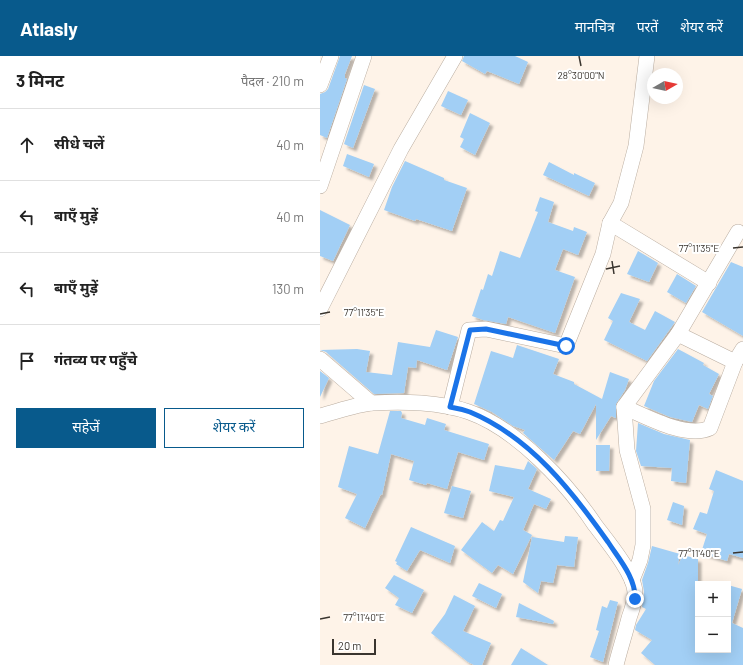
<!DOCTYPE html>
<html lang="hi">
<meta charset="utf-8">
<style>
body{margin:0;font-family:Barlow,"Noto Sans Devanagari",sans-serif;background:#f2f2f2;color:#222}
.controls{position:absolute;right:12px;bottom:12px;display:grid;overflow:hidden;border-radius:0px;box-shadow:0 4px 16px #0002}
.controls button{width:36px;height:36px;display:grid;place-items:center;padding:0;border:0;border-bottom:1px solid #e0e0e0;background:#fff;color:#222;font:20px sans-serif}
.compass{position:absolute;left:327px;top:12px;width:36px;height:36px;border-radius:50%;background:#fff;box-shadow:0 4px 16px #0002;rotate:81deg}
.scale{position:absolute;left:12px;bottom:10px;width:44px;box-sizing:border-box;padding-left:4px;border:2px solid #3a352f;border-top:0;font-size:11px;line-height:14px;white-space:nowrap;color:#3a352f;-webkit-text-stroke:3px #fff;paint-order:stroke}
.stop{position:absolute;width:12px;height:12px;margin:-9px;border:3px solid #1a73e8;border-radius:50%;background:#fff}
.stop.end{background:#1a73e8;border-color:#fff;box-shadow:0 1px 4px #0008}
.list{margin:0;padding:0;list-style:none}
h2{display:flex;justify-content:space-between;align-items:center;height:52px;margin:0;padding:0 16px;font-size:17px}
h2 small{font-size:13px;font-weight:400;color:#767676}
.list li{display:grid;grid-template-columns:26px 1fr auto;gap:12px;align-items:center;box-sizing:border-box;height:72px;padding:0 16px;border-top:1px solid #e0e0e0}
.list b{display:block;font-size:15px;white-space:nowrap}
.list em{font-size:13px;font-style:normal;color:#767676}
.actions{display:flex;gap:8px;padding:12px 16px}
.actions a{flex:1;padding:9px 0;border:1px solid #085a8c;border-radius:0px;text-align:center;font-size:14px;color:#085a8c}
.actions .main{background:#085a8c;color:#fff}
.icon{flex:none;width:22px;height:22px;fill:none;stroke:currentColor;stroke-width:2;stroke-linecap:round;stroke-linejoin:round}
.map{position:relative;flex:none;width:423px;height:609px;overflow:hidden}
header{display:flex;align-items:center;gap:24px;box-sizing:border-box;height:56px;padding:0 20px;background:#085a8c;color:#fff}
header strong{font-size:19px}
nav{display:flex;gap:22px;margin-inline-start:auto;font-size:14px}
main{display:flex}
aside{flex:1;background:#fff}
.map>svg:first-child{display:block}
.building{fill:#a2cff5;filter:url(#shadow)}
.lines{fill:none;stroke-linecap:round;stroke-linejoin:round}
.street-casing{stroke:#baada0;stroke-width:16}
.street{stroke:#fff;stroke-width:15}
.route{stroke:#1a73e8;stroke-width:5}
.ticks{fill:none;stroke:#3a352f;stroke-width:1.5}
.ticks-label{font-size:10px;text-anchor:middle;fill:#3a352f;stroke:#fff;stroke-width:4;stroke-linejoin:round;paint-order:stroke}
</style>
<header>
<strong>Atlasly</strong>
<nav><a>मानचित्र</a><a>परतें</a><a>शेयर करें</a></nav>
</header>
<main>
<aside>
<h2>3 मिनट<small>पैदल · 210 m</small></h2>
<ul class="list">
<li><svg class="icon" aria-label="ahead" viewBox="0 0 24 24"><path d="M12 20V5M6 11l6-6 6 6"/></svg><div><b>सीधे चलें</b></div><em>40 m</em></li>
<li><svg class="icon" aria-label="left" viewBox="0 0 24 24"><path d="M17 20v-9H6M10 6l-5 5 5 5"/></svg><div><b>बाएँ मुड़ें</b></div><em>40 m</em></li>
<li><svg class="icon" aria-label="left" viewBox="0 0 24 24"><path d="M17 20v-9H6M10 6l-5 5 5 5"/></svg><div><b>बाएँ मुड़ें</b></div><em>130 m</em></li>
<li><svg class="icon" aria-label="arrive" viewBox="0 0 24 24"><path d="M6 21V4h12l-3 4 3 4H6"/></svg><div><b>गंतव्य पर पहुँचे</b></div></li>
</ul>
<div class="actions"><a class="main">सहेजें</a><a>शेयर करें</a></div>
</aside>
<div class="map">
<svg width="423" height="609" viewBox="0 0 423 609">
<defs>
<filter id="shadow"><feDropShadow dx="3.5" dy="3.5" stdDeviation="1" flood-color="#0004"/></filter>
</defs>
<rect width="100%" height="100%" fill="#fef3e8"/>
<!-- building -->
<g class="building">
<polygon points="20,0 32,0 25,18 25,22 27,23 7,82 0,79 0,38 5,36 8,33"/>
<polygon points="144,0 195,0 208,6 199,28 167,15 165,18 142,5"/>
<polygon points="44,29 55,33 33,92 24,88"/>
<polygon points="128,35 148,44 141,59 121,50"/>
<polygon points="150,57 170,67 155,99 140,91 144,83 140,81"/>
<polygon points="27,98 54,108 49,121 23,110"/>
<polygon points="85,105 124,122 124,124 147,132 132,175 96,163 95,165 64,154 72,131"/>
<polygon points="229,106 254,119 254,117 275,127 269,140 223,119"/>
<polygon points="220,141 234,146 228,166 253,175 254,171 267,176 258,199 243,193 235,214 255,221 235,277 188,261 186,268 163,264 152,260 161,233 163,234 168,218 172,220 180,195 200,202 218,156 215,155"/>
<polygon points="0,154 30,169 13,205 0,200"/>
<polygon points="318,195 338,207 329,226 307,218"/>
<polygon points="411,206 423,211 423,280 382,256"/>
<polygon points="357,218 376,230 366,247 347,236"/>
<polygon points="301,237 320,243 309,266 325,274 335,255 355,266 327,305 284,284 293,265 288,262"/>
<polygon points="116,274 138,281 127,314 97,304 96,312 88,311 84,337 54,338 6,296 0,294 37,293 50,295 46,316 72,319 78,286 110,291"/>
<polygon points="197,289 239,303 233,318 254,326 254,328 282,343 290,316 309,323 305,334 296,348 296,362 291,360 276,384 276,348 260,378 253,375 234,404 203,377 205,374 193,370 172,356 154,348 171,295 193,302"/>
<polygon points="358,293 384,307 383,309 399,318 389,338 393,340 388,353 379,349 372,366 350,361 324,350 334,325"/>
<polygon points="0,315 9,322 0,341"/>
<polygon points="70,355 81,355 82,357 81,362 105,369 107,362 126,368 124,374 169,388 164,404 138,396 127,433 107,427 106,429 89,424 94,405 71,398 62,439 61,438 45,472 25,462 37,438 18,431 29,390 58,398"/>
<polygon points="318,367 344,378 370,384 366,427 351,425 352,412 321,410 316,395"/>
<polygon points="276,389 290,389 289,415 276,415"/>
<polygon points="208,405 217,413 208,433 231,443 226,453 214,448 203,474 212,479 193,518 178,509 172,517 141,494 162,466 174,475 180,464 183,465 194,441 169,435 175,409 204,414"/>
<polygon points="396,414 423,425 423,502 409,498 407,505 381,497 387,478 373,473 380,456 387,458 394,435 389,433"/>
<polygon points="132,430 151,435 143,462 124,457"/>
<polygon points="353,446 364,450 362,469 347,464"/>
<polygon points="91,471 135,490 130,507 100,494 87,515 76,508 77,506 75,505"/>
<polygon points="245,480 258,481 254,511 237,509 233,527 221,525 218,537 203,526 212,481 244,486"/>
<polygon points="332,490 360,498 358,509 363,499 378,503 378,594 408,594 408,529 422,533 412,567 423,572 423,609 335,609 321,597 332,584 315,574 316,569 326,553 322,551 324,536 322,524 328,507"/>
<polygon points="74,519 104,534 92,557 75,549 79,542 65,532"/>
<polygon points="159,527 182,538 176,552 152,540"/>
<polygon points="134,539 155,550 143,575 171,587 162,609 154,609 148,606 111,577 125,558"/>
<polygon points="290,544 298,546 283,606 270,601 279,575 276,574 282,550 287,552"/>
<polygon points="199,547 234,565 233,568 196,561"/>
<polygon points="201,592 228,609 191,609"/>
</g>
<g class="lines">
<!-- street casing -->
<g class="street-casing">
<g id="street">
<polyline points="0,29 11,0"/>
<polyline points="0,130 44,0"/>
<polyline points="290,167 389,227"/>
<polyline points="0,253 81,93 135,0"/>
<polyline points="358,278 415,306 423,293"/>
<polyline points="0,303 51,347"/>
<polyline points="130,351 149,274 166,273 246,290 283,198 290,167 301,147 316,90 327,0"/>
<path d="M304,351c23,10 63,32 86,21l25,-66"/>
<path d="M0,360c16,-4 37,-12 53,-13 29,-2 68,-1 96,9 48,17 98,71 126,113 12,16 39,48 40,67 0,9 -3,18 -6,26 -4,16 -9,31 -13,47"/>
<polyline points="312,524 320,504 323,489 323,453 307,394 304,351 358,278 418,176"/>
</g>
</g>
<!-- street -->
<use href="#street" class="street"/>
</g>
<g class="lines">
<!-- route -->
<path class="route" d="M246,290l-80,-17 -16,1 -20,77c6,1 14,3 20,5 60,25 102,79 138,130 11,17 28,36 27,57"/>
</g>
<!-- ticks -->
<path class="ticks" d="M259,0l2,10M413,192l10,-1M292,205l2,13M286,213l14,-3M0,258l10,-2M413,497l10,-1M0,563l10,-2"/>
<g class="ticks-label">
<text x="261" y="23">28°30'00"N</text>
<text x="379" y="196">77°11'35"E</text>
<text x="44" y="260">77°11'35"E</text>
<text x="379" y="501">77°11'40"E</text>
<text x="44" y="565">77°11'40"E</text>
</g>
</svg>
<div class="controls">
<button>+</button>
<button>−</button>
</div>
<svg class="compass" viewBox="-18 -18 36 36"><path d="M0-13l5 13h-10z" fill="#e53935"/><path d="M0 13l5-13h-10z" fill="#767676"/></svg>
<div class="scale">20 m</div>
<div class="stop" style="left:246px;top:290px"></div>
<div class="stop end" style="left:315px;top:543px"></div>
</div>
</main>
